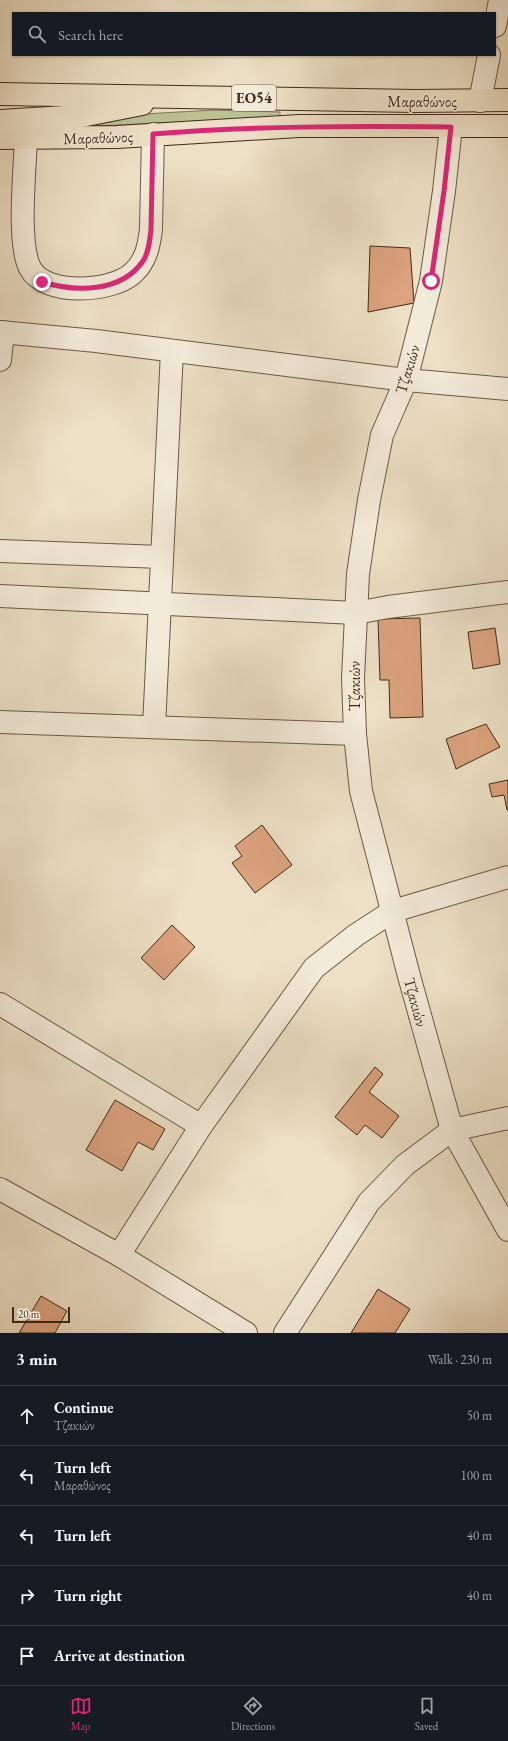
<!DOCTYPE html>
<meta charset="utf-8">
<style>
body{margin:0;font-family:"EB Garamond",serif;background:#20242c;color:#f1f3f6}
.scale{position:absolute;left:12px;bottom:10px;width:58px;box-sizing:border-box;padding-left:4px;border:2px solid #412a18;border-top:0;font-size:11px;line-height:14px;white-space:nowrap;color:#412a18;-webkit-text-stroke:3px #f3ebda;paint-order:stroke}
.stop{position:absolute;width:12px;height:12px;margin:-9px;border:3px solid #db2777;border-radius:50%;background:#fff}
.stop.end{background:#db2777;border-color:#fff;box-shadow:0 1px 4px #0008}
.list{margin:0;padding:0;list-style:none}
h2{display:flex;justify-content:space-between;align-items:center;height:52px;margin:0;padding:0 16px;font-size:17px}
h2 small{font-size:13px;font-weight:400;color:#9ea1a6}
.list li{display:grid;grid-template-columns:26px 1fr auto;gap:12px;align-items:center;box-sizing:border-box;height:60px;padding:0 16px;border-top:1px solid #363941}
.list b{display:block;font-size:15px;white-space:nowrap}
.list p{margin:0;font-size:13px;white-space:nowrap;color:#9ea1a6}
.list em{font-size:13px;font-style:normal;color:#9ea1a6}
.icon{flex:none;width:22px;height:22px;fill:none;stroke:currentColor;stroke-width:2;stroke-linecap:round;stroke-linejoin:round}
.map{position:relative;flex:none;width:508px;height:1333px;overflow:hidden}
.search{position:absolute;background:#171b24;box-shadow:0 1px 3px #0004;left:12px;right:12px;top:12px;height:44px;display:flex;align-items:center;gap:10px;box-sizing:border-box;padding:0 14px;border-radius:0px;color:#9ea1a6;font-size:15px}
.sheet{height:352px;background:#171b24}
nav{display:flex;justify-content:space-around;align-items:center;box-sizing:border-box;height:56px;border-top:1px solid #363941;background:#171b24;font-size:11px;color:#9ea1a6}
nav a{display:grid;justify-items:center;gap:2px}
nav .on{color:#db2777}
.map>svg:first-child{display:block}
.green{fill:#bbc193;stroke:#7e7656}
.building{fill:#dba37e;stroke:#412a18}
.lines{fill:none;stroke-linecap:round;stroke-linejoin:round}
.minor-casing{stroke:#6c5844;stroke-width:24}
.major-casing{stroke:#412a18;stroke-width:24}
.minor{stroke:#f3ebda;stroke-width:22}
.major{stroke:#ede0c6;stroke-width:22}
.route{stroke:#db2777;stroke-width:5}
.labels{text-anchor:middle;stroke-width:3;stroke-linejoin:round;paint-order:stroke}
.shield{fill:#f3ebda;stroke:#766452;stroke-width:1}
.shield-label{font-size:15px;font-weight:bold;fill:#412a18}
.street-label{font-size:16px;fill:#412a18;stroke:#f3ebda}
</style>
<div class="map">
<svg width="508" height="1333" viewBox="0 0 508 1333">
<rect width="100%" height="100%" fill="#ede0c6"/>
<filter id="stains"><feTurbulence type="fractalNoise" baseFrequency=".005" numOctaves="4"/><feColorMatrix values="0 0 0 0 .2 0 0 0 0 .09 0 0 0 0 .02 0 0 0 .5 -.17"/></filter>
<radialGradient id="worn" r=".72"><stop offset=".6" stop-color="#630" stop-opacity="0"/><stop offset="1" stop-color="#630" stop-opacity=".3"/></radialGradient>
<!-- green -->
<polygon class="green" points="214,110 280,112 280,117 59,128 144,114"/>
<!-- building -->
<g class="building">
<polygon points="370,246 410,248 414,303 368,312"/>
<polygon points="420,618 423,717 390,718 389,680 380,680 378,619"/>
<polygon points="495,628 500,664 473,669 468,632"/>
<polygon points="486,724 500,747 456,769 446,739"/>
<polygon points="508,780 508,810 507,810 504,795 492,797 489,784"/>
<polygon points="262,825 292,865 255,893 232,863 242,856 235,846"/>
<polygon points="172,925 195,947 164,980 141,958"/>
<polygon points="375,1067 383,1074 369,1092 399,1116 382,1138 365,1125 357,1135 335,1117"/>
<polygon points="115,1100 165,1129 153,1150 138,1142 122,1171 86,1150"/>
<polygon points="378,1289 410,1309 395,1333 351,1333"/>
<polygon points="41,1296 67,1311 55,1333 19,1333"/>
</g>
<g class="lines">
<!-- minor casing -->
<g class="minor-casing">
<g id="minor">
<polyline points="495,26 500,0"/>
<polyline points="480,101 489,55"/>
<polyline points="451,127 444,191 431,281 406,380 382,435 369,500 358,574 353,678 355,734 361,791 409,976 452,1130 508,1230"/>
<path d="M26,138c-1,32 -9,105 4,130 15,29 83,24 103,5 13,-12 16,-27 18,-44l2,-95"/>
<polyline points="0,332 96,341 406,380 508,389"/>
<polyline points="0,360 3,332"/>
<polyline points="0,551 162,557"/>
<polyline points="0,596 356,613 388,607 508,592"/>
<polyline points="0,722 355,734"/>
<polyline points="154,727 172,351"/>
<polyline points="0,1004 201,1126"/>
<polyline points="0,1189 119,1255"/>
<polyline points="246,1333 119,1255 201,1126 314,968 356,935 393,911 508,877"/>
<polyline points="285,1333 369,1202 405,1165 452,1130 508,1118"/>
</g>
</g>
<!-- major casing -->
<g class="major-casing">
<g id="major">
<polyline points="0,94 415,101 508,100"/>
<polyline points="0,121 81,116 142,104"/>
<polyline points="0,138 117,137 299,126 508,126"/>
</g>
</g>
<!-- minor -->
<use href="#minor" class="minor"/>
<!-- major -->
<use href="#major" class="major"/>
</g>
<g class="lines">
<!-- route -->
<path class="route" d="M42,282c33,10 79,11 101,-21 6,-9 7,-22 8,-32l2,-95c100,-8 198,-8 298,-7l-7,64 -13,90"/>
</g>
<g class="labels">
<!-- shield labels -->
<rect class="shield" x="232" y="85" width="44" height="26" rx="3"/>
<g class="shield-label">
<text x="254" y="103">ΕΟ54</text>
</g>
<!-- street labels -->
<g class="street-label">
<text x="422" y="107">Μαραθώνος</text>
<text transform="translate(98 137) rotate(-2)" y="6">Μαραθώνος</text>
<text transform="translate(407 369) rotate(-73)" y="6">Τζακιών</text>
<text transform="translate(354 686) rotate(-90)" y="6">Τζακιών</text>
<text transform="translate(416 1002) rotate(75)" y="6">Τζακιών</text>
</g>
</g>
<rect width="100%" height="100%" filter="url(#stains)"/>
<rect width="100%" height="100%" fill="url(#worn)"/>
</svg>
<div class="scale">20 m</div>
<div class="stop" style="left:431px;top:281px"></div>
<div class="stop end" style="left:42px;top:282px"></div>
<div class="search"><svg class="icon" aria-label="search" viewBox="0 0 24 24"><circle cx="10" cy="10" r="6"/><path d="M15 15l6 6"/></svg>Search here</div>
</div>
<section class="sheet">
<h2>3 min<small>Walk · 230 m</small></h2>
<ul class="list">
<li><svg class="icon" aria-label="ahead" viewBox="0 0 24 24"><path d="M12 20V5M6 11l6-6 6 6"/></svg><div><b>Continue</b><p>Τζακιών</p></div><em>50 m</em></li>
<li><svg class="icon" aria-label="left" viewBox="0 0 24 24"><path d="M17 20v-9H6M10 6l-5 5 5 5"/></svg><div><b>Turn left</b><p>Μαραθώνος</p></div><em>100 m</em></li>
<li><svg class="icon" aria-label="left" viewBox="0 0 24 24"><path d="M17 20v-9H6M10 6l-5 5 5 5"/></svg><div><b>Turn left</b></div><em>40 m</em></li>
<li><svg class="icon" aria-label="right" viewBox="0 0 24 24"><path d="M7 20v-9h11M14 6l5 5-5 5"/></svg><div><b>Turn right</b></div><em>40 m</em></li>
<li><svg class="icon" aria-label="arrive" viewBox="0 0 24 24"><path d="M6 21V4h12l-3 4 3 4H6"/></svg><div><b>Arrive at destination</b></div></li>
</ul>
</section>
<nav>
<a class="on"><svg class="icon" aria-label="map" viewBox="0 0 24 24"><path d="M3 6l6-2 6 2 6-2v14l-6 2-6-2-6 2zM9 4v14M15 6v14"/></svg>Map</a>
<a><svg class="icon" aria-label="directions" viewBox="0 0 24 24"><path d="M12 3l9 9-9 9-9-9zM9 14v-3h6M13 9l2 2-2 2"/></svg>Directions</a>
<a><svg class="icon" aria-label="saved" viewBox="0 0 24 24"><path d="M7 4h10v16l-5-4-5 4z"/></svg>Saved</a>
</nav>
